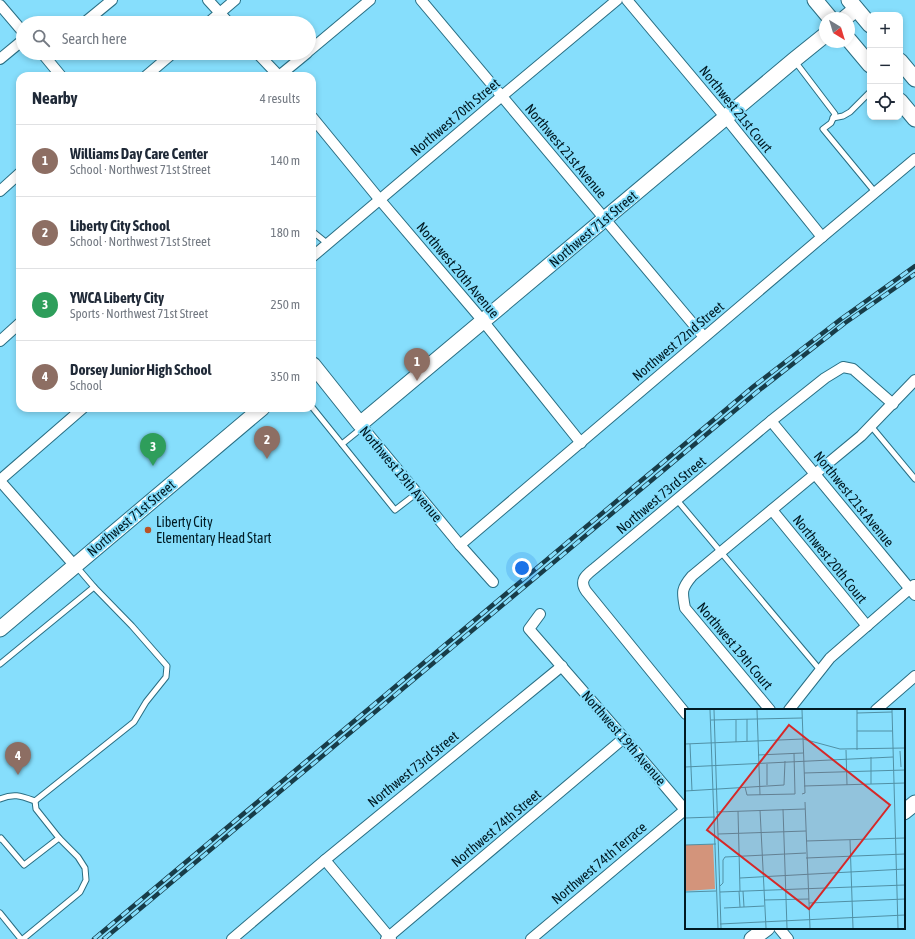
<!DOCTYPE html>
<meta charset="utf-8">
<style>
body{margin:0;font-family:"Asap Condensed",sans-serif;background:#f6f6f7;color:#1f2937}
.controls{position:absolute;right:12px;top:12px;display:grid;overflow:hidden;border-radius:8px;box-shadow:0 2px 6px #0003}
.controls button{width:36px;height:36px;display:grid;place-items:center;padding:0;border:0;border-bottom:1px solid #e0e1e3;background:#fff;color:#1f2937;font:20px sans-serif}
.compass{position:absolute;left:819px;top:12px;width:36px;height:36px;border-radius:50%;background:#fff;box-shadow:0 2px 6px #0003;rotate:142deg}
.you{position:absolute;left:522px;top:568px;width:14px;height:14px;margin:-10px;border:3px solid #fff;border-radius:50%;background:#1a73e8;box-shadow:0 0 0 6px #1a73e833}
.badge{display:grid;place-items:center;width:26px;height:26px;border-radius:50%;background:#d93025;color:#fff;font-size:13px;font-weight:700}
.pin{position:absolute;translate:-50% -33px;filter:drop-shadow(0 1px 2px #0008)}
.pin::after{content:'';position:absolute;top:21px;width:14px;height:12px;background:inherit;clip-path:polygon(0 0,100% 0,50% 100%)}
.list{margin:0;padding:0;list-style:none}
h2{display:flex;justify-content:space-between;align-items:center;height:52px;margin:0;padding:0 16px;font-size:17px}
h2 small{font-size:13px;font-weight:400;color:#747a83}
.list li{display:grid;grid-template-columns:26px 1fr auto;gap:12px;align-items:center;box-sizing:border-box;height:72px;padding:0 16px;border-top:1px solid #e0e1e3}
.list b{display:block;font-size:15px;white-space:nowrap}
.list p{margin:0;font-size:13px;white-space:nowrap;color:#747a83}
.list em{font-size:13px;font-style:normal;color:#747a83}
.icon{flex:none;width:22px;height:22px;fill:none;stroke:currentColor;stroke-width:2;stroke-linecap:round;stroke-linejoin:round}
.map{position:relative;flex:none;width:915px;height:939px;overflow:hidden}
.search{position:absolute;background:#fff;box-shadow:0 2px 6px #0003;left:16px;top:16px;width:300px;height:44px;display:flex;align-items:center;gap:10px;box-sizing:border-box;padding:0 14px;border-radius:22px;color:#747a83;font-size:15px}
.panel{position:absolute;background:#fff;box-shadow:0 2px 6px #0003;left:16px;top:72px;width:300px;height:340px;border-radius:12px}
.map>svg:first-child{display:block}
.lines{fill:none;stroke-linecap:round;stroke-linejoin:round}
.lane-casing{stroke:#296e83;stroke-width:7}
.street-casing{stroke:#296e83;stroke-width:12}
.secondary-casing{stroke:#296e83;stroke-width:17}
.lane{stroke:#fff;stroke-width:5}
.street{stroke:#fff;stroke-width:10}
.secondary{stroke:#fff;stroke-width:15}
.rail-casing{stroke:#183d49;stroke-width:4.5}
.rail{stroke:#86defc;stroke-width:3;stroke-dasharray:9;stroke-linecap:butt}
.poi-dot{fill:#b95326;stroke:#86defc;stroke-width:1.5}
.labels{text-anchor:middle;stroke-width:4;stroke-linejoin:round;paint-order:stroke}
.street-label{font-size:14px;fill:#001a23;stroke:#86defc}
.poi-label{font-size:14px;fill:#001a23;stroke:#86defc;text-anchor:start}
.inset-road{fill:none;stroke:#5090a5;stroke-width:1}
.view{fill:#d62828;fill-opacity:0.15;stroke:#d62828;stroke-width:2}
.inset-edge{fill:none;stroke:#001a23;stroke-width:2}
</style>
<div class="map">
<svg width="915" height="939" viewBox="0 0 915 939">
<rect width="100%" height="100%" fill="#86defc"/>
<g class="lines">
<!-- lane casing -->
<g class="lane-casing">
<g id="lane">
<polyline points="794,60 835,114 831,123 823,129 875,192"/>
<polyline points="833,118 843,116 850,112 870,92"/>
<polyline points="312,231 328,244"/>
<polyline points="312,407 395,510 417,493"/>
<polyline points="871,426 915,479"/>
<polyline points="342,444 363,427"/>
<polyline points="677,500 820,670"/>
<polyline points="0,664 94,587 76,566"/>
<path d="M0,799c14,-6 21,-3 35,2l99,-79 12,-20 20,-25 1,-11 -35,-40 -38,-39"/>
<polyline points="0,839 1,838 24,865 59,838 36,809 35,801"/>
<polyline points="0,913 21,939"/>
<polyline points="23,939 80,892 86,880 85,868 78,857 59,838"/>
</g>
</g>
<!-- street casing -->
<g class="street-casing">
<g id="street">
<polyline points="208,0 229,23"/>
<polyline points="421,0 704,337"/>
<polyline points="627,0 726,118 822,237"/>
<polyline points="0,5 23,32"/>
<polyline points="84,23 112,0"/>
<polyline points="208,23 235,0"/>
<polyline points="309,51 370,0"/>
<polyline points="42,53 61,76"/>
<polyline points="257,53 279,76"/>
<polyline points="0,59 23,40"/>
<polyline points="146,76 173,53"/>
<polyline points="279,76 307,53"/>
<polyline points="312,117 380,200 483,321 581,443"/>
<polyline points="0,191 20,173"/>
<polyline points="312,257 502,96 617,0"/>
<polyline points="0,341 20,323"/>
<polyline points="771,421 915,595"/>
<polyline points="360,424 460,545 493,582"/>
<polyline points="0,480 83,408"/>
<polyline points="0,481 75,566"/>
<polyline points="772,510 867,626"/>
<polyline points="460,545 822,237 915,159"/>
<polyline points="540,614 529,629 624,738 686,811"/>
<path d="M770,710l-85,-102c-3,-16 -4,-19 7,-32l123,-102 46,-38 54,-56"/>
<polyline points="789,710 830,658 914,585"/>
<polyline points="876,710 915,676"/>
<path d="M686,714l-100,-123c-8,-12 2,-17 10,-24l175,-146 54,-43 18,-11 10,2 40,35"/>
<polyline points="325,860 391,939"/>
<polyline points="779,928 788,939"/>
<polyline points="232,939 325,860 562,666"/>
<polyline points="386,939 624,738"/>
<polyline points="531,939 686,809"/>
</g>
</g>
<!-- secondary casing -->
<g class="secondary-casing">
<g id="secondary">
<polyline points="815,0 830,18"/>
<polyline points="849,0 870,25"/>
<polyline points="845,18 856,9"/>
<polyline points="849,40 870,65"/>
<polyline points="900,61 915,79"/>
<polyline points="900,101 915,119"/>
<polyline points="312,365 313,365 360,424 483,321 794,60 825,35"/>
<polyline points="0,629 262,408"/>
<polyline points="904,812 915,803"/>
<polyline points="752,939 767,928"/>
</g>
</g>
<!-- lane -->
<use href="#lane" class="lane"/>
<!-- street -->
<use href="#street" class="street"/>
<!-- secondary -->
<use href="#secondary" class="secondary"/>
<!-- rail casing -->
<g class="rail-casing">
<g id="rail">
<polyline points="94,939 754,386 841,319 915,266"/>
<polyline points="104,939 757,392 845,323 915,274"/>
</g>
</g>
<!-- rail -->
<use href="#rail" class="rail"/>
</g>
<!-- markers -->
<circle class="poi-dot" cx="148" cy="530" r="4"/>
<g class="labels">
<!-- street labels -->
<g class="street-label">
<text transform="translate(736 109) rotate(51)" y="5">Northwest 21st Court</text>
<text transform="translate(455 117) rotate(-40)" y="5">Northwest 70th Street</text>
<text transform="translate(566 151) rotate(50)" y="5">Northwest 21st Avenue</text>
<text transform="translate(593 229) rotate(-40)" y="5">Northwest 71st Street</text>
<text transform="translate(458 270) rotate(50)" y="5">Northwest 20th Avenue</text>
<text transform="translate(678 341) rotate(-40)" y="5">Northwest 72nd Street</text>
<text transform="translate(401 474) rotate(50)" y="5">Northwest 19th Avenue</text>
<text transform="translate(661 495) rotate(-40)" y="5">Northwest 73rd Street</text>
<text transform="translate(854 499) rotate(51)" y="5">Northwest 21st Avenue</text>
<text transform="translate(131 518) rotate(-40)" y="5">Northwest 71st Street</text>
<text transform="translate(830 559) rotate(51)" y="5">Northwest 20th Court</text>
<text transform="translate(735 646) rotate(50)" y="5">Northwest 19th Court</text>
<text transform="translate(624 738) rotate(49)" y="5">Northwest 19th Avenue</text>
<text transform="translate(413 769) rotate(-39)" y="5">Northwest 73rd Street</text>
<text transform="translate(496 828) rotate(-40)" y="5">Northwest 74th Street</text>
<text transform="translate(599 863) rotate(-40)" y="5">Northwest 74th Terrace</text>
</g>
<!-- poi labels -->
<g class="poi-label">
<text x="156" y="527">Liberty City<tspan x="156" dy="16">Elementary Head Start</tspan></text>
</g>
</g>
<!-- overview -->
<g transform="translate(685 709)">
<rect width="220" height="220" fill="#86defc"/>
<path d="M28,135l2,45 -30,2v-46z" fill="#d3947b"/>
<path class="inset-road" d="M25,1l8,218M29,1l7,218M72,1l3,85M172,1v40M207,1l6,218M172,4l35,-1M62,10v22M26,11l91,-2M51,11v22M172,22h35M0,35l118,-5 37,10 65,-1M5,35l2,47M161,41l1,35M215,42l1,16M73,46l45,-2M186,48v27M82,55v21M0,58l208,-10M119,64l101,-3M119,77l101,-3M60,78l2,8 48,-1 -1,-41M0,82l99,-6 1,-24M117,85l3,-1 -3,-83M120,93l5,126M98,100l4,119M75,101l6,118M53,102l2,80M31,103l89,-3M0,109l30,-1M33,125l88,-3M165,131l3,88M121,132l99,-3M0,136l31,-1M121,149l99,-4M55,169l165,-9M35,177l3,-3v-23l2,-3 81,-4M54,182l1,16M58,182l1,16M0,183l31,-1M35,183l185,-7M79,191l45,-1M124,194l96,-4M39,199l40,-2M35,215l185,-9"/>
<path class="view" d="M104,16l101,80 -81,104 -102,-79z"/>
<rect width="220" height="220" class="inset-edge"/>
</g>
</svg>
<div class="controls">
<button>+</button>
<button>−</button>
<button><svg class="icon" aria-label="locate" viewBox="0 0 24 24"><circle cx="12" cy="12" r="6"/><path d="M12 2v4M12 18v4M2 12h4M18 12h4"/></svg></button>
</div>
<svg class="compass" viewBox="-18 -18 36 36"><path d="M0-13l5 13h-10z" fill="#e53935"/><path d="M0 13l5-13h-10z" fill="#747a83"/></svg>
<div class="you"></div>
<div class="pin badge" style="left:417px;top:381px;background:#8d6e63">1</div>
<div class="pin badge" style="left:267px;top:459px;background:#8d6e63">2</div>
<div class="pin badge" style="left:153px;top:466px;background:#2e9e5b">3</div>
<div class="pin badge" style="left:18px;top:775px;background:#8d6e63">4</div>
<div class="search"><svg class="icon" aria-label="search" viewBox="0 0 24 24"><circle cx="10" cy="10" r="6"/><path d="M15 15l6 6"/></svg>Search here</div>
<section class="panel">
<h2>Nearby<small>4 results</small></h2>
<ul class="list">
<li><span class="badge" style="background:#8d6e63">1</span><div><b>Williams Day Care Center</b><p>School · Northwest 71st Street</p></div><em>140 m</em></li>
<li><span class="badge" style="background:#8d6e63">2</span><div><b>Liberty City School</b><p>School · Northwest 71st Street</p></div><em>180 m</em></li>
<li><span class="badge" style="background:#2e9e5b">3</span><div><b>YWCA Liberty City</b><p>Sports · Northwest 71st Street</p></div><em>250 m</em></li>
<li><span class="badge" style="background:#8d6e63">4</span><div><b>Dorsey Junior High School</b><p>School</p></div><em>350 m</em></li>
</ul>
</section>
</div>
